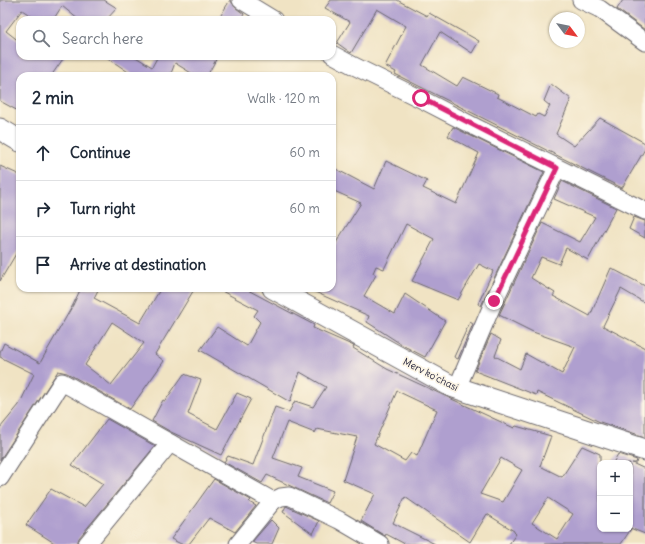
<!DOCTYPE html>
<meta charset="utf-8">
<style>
body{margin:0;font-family:Delius,sans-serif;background:#f6f6f7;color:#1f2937}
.controls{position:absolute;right:12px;bottom:12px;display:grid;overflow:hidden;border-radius:8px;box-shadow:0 1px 3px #0004}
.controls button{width:36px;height:36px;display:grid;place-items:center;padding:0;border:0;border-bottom:1px solid #e0e1e3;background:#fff;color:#1f2937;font:20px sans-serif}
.compass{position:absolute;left:549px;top:12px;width:36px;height:36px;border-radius:50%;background:#fff;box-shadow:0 1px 3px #0004;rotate:122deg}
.stop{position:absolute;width:12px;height:12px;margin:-9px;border:3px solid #db2777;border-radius:50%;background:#fff}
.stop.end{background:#db2777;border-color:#fff;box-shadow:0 1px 4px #0008}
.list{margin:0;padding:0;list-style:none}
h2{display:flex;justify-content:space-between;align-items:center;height:52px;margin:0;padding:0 16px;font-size:17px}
h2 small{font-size:13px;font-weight:400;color:#747a83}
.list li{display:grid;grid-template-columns:26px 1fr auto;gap:12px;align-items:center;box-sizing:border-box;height:56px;padding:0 16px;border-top:1px solid #e0e1e3}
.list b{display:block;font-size:15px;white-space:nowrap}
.list em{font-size:13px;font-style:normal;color:#747a83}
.icon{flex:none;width:22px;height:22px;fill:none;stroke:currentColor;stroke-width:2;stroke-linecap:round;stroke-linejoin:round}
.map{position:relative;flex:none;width:645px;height:544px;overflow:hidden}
.search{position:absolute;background:#fff;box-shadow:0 1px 3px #0004;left:16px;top:16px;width:320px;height:44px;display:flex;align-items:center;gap:10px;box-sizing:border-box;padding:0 14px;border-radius:12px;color:#747a83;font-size:15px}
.panel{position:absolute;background:#fff;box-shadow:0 1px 3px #0004;left:16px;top:72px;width:320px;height:220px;border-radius:12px}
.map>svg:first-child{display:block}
.building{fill:#af9fcf;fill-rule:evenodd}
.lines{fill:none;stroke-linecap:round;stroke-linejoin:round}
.minor-casing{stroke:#6a666b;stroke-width:19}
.tertiary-casing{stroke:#6a666b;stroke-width:23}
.minor{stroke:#fff;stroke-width:17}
.tertiary{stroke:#fff;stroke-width:21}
.route{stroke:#db2777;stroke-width:5}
.labels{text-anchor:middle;stroke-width:3.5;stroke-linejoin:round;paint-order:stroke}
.street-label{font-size:10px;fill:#22223b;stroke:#fcf5e5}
</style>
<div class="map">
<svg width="645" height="544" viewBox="0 0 645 544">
<rect width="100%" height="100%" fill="#fcf5e5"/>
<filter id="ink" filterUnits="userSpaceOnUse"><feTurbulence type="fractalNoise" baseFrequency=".025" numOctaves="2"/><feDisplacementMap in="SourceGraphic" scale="8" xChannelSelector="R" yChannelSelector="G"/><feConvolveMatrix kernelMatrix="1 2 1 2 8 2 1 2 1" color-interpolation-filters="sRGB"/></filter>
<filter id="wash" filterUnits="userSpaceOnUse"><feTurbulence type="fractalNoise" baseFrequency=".012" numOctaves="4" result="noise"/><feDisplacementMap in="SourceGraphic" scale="16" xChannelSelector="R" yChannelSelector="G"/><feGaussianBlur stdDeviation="0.9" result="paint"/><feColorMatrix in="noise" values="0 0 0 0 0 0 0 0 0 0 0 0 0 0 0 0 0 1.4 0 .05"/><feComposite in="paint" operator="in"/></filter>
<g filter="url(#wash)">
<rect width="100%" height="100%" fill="#f0e3c3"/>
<g id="blocks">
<!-- building -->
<g class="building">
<polygon points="0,0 104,0 117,8 106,20 79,20 62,6 53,20 37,20 22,10 6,31 20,42 20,56 65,56 51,76 20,76 20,112 0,101"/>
<polygon points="230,0 236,8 244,14 241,20 218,20"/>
<polygon points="331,0 397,0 427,16 429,13 479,41 472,53 440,32 422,65 457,86 463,77 498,94 497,97 536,117 538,114 544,117 550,106 544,101 551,84 571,99 556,134 574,146 600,118 645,143 645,149 622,188 395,74 396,72 385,66 406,26 377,9 351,53 337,43 350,22 325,8"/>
<polygon points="623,0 645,0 645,30 617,9"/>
<polygon points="105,56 134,56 152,67 158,56 218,56 207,76 196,76 175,63 170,76 134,76"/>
<polygon points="453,127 544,172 481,306 478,304 493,271 479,264 458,300 412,281 434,239 406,224 384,269 376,266 373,273 376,275 364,296 395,314 405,294 445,321 425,357 404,346 367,322 369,316 306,288 332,288 332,249 361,203 332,190 332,167 374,189 386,161 427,181 423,188 456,204 479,153 448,136"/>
<polygon points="0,166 20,175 20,247 0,281"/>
<polygon points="562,181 616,208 588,260 566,248 559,264 541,257 531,278 555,293 553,296 590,316 611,268 645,286 645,303 621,289 603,326 645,348 645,437 600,422 537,392 536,395 475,371 491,334 501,340 495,356 520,369 526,354 562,374 575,347 533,332 499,315 542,223 580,242 595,217 554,199"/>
<polygon points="634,217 645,221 645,238 629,229"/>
<path d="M81,288h18l-5,10 46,25 21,-35h34l-40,66 9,7 -34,48 -63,-36 -9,-2 -58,89v-32l19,-23 15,-31 -34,-17v-5l4,-9 36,20 33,-58zM112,322l32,21 -33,42 -26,-20z"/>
<path d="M216,288h28l70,37 -1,3 41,18 -1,2 34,21 127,59 2,-2 35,10 -11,30 22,11 20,-31 18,8v75h31l-10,15h-112l7,-10 -2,-2v-1l-27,-17 -17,28 -65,-45 -12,26 42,21h-30l-19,-10 -1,2 -24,-15 14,-27 -32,-14 14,-43 -40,-8 -2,4 -28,-11 -14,36 29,10 -4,9 35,14 -6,12 -60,-28 -5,8 -38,-21 4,-6 25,9 22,-58 14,5 6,-11 18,6 13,-20 -26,-15 -10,30 -90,-52 17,-23 30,19 13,-24 -6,-6 4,-6zM397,391l40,19 -20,46 -6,-3 -6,8 -31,-17zM501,458l21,12 -19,32 -23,-8zM548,498l25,16 -16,25 -25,-16z"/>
<polygon points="470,322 473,324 458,359 454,357"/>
<polygon points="184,374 201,380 188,414 217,429 237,393 251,399 221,455 171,432 152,421 163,400 165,401"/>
<polygon points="107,419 155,446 79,538 77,544 56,544 26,525 51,489 84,507 103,484 72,465"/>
<polygon points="618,454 637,460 636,463 632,463 645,469 645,534 630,528 630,463 613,463"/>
<polygon points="214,479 251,500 249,502 256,506 235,532 209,518 189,544 181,544 171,539"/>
<polygon points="286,506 319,521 313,534 283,512"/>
<polygon points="271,520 279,528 272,544 256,544 252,542"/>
</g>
</g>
</g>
<g filter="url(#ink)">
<use href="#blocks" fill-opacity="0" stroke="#6a666b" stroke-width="1"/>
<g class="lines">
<!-- minor casing -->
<g class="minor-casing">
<g id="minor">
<polyline points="241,0 274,20"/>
<polyline points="581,0 600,9 645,42"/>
<polyline points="332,54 354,66 421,99 477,128 645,211"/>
<polyline points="457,388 494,301 557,168"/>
<polyline points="0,478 62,382 273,501"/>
<polyline points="87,544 170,443"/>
<polyline points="238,544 273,501 281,497 289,496 339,520 380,544"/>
</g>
</g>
<!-- tertiary casing -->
<g class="tertiary-casing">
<g id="tertiary">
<polyline points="0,129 20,141"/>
<polyline points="273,288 451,386 645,450"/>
</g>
</g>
<!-- minor -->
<use href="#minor" class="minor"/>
<!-- tertiary -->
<use href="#tertiary" class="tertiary"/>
</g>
</g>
<g class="lines" filter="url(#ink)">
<!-- route -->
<polyline class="route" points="421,98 557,168 494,301"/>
</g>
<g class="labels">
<!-- street labels -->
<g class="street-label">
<text transform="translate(431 374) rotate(27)" y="4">Merv ko'chasi</text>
</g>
</g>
</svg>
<div class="controls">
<button>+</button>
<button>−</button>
</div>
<svg class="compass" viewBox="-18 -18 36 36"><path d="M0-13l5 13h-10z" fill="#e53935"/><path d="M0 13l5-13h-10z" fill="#747a83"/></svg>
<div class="stop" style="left:421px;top:98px"></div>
<div class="stop end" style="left:494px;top:301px"></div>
<div class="search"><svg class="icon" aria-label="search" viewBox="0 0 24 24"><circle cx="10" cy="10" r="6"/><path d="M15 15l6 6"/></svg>Search here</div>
<section class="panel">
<h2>2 min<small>Walk · 120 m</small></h2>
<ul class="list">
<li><svg class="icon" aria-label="ahead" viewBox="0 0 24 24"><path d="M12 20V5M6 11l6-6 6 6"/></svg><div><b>Continue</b></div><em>60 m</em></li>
<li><svg class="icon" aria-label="right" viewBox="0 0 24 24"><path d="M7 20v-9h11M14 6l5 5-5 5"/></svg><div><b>Turn right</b></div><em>60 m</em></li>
<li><svg class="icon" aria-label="arrive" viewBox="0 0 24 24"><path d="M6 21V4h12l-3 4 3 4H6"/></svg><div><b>Arrive at destination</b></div></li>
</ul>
</section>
</div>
